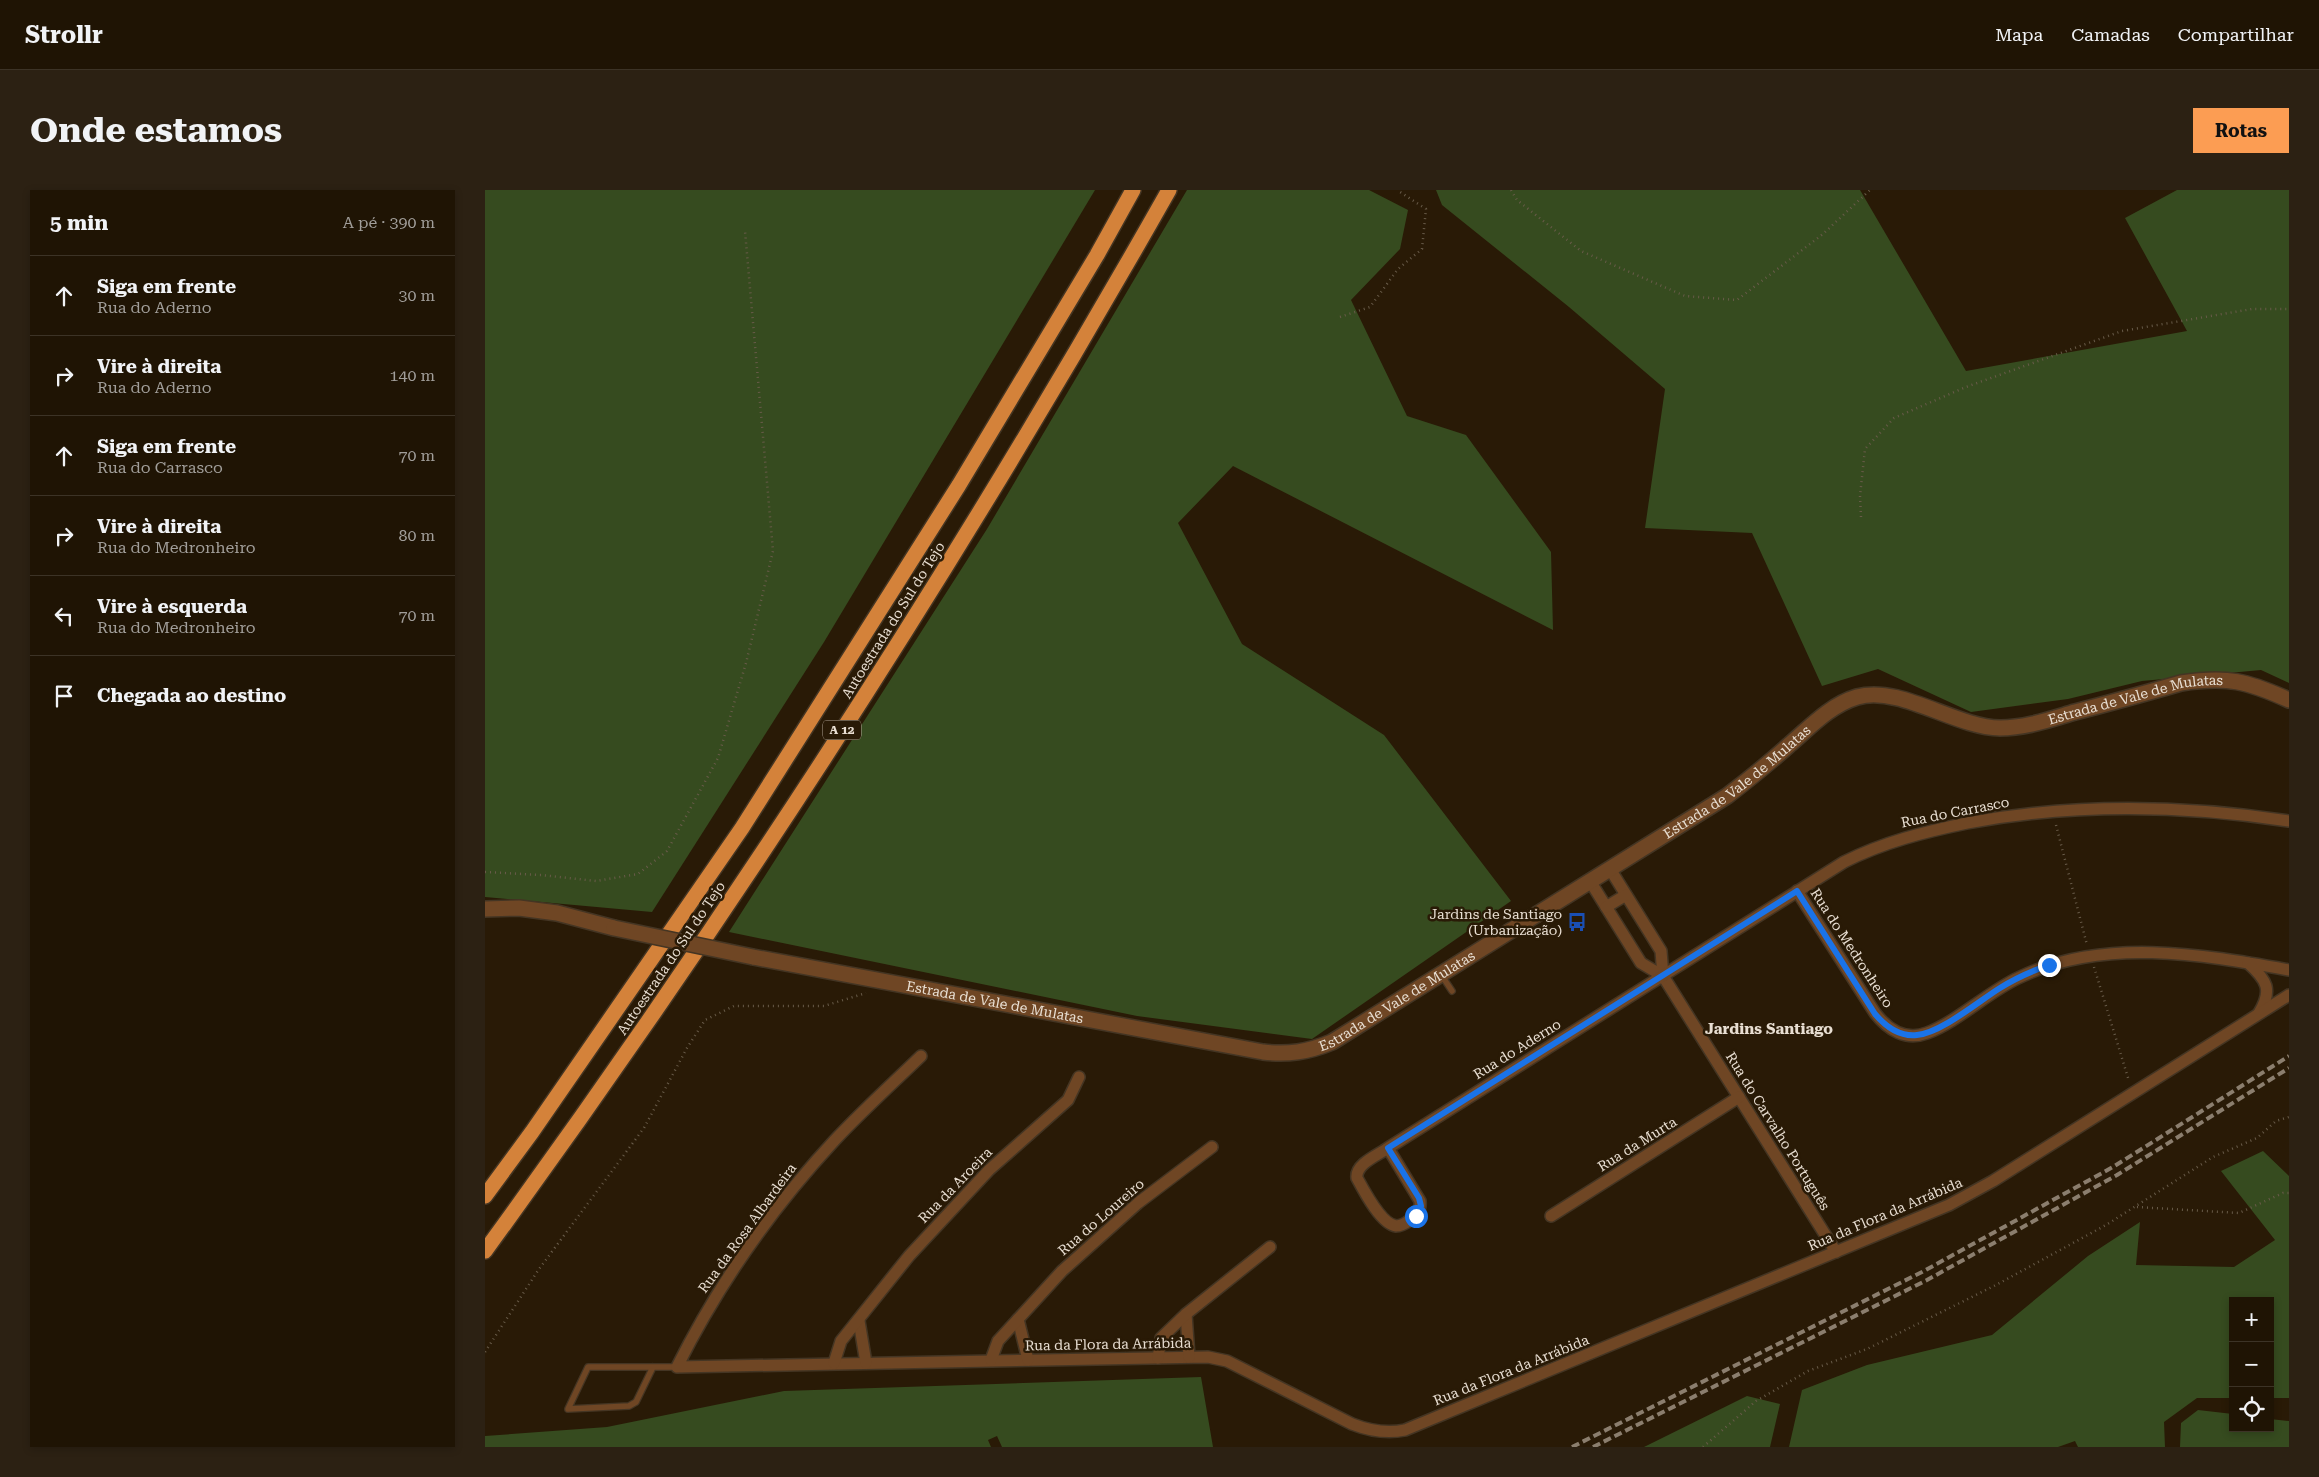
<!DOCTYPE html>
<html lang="pt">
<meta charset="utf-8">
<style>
body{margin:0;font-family:"Roboto Serif",serif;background:#2c2113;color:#f1f3f6}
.controls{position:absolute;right:15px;bottom:15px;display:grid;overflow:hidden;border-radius:0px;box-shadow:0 2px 8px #0003}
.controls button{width:45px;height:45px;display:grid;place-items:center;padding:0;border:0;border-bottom:1px solid #3c3326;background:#1f1404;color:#f1f3f6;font:25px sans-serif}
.stop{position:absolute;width:15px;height:15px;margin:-11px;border:4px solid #1a73e8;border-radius:50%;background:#fff}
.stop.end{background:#1a73e8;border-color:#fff;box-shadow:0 1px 5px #0008}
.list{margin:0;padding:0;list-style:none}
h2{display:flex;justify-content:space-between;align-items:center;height:65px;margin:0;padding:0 20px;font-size:21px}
h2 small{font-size:16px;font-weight:400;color:#a19e9a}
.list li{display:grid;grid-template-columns:32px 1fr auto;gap:15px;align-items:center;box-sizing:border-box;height:80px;padding:0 20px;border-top:1px solid #3c3326}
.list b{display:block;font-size:19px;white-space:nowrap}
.list p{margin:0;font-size:16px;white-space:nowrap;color:#a19e9a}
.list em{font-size:16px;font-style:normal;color:#a19e9a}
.icon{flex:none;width:28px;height:28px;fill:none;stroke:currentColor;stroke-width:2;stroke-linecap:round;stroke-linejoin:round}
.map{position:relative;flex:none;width:1804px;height:1257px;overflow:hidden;border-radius:0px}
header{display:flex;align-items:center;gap:30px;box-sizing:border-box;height:70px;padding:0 25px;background:#1f1404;border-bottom:1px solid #3c3326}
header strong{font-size:24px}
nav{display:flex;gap:28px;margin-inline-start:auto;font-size:18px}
.intro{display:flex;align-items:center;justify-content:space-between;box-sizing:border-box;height:120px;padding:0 30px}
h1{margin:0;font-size:35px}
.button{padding:12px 22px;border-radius:0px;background:#fc9d53;color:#111;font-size:18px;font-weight:700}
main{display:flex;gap:30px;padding:0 30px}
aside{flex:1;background:#1f1404;border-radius:0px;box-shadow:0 2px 8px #0003}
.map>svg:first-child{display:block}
.green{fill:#364b1f}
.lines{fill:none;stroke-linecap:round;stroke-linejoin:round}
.service-casing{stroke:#443523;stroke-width:8}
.minor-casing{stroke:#443523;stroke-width:14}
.tertiary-casing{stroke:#443523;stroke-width:18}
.motorway-casing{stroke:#443523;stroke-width:18}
.path{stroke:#685b49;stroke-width:2.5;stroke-dasharray:1 4;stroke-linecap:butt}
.service{stroke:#6f4624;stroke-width:5.5}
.minor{stroke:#6f4624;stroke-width:11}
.tertiary{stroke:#6f4624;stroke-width:15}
.motorway{stroke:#d4823a;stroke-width:15}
.rail{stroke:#8b7e6e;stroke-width:4;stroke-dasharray:8 4;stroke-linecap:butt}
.tertiary-bridge-casing{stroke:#443523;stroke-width:18;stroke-linecap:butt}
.tertiary-bridge{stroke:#6f4624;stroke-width:15}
.route{stroke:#1a73e8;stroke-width:6}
.labels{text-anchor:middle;stroke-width:5;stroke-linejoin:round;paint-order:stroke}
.shield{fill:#291a06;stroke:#afa395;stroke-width:1}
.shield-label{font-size:12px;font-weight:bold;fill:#e8ded2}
.street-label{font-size:14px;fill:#e8ded2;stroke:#291a06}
.poi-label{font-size:14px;fill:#e8ded2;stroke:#291a06;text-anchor:end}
.neighbourhood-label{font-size:15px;font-weight:bold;fill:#e8ded2;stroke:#291a06}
</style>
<header>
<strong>Strollr</strong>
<nav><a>Mapa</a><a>Camadas</a><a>Compartilhar</a></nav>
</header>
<div class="intro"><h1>Onde estamos</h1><a class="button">Rotas</a></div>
<main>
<aside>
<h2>5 min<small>A pé · 390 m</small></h2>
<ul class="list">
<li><svg class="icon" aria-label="ahead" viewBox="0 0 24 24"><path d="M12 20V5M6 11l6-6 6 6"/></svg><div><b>Siga em frente</b><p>Rua do Aderno</p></div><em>30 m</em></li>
<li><svg class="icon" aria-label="right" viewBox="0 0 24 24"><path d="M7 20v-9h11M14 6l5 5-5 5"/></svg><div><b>Vire à direita</b><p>Rua do Aderno</p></div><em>140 m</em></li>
<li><svg class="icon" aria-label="ahead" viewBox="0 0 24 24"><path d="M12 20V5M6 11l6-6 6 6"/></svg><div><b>Siga em frente</b><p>Rua do Carrasco</p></div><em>70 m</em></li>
<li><svg class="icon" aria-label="right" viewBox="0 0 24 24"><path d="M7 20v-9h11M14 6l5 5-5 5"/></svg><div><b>Vire à direita</b><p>Rua do Medronheiro</p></div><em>80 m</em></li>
<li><svg class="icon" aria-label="left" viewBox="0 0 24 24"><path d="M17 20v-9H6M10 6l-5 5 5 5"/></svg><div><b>Vire à esquerda</b><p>Rua do Medronheiro</p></div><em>70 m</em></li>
<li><svg class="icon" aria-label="arrive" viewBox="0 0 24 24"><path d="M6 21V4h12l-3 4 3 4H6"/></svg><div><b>Chegada ao destino</b></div></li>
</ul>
</aside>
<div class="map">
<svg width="1804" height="1257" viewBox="0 0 1804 1257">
<rect width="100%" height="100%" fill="#291a06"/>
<!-- green -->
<g class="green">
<polygon points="0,0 610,0 339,452 167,722 0,707"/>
<polygon points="702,0 884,0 923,20 915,59 866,110 922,226 981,245 1066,362 1068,440 748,276 693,333 757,454 899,545 1026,711 827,849 652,826 244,742 502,339"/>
<polygon points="951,0 1375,0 1481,181 1702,141 1640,28 1692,0 1804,0 1804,493 1776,480 1657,491 1583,509 1486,522 1393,479 1337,496 1267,343 1160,338 1180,199 1084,117 957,15"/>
<polygon points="1778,961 1804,986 1804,1208 1785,1208 1785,1111 1748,1111 1748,1208 1712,1208 1679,1232 1680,1257 1593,1257 1590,1251 1573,1257 1304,1257 1317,1200 1382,1175 1507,1145 1603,1066 1655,1032 1651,1075 1749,1077 1790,1050 1736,981"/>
<polygon points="716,1187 728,1257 517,1257 512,1246 503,1250 506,1257 0,1257 0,1246 122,1237 299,1201"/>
<polygon points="1262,1206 1295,1214 1285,1257 1159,1257"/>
<polygon points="1713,1220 1748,1224 1748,1238 1785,1238 1785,1229 1804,1231 1804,1257 1695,1257 1696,1233"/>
</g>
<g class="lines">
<!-- service casing -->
<g class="service-casing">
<g id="service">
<polyline points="957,786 967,801"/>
<polyline points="168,1177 151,1212 144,1216 83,1219 103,1177 192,1177"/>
</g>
</g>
<!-- minor casing -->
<g class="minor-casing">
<g id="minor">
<polyline points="1125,679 1176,761 1178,786 1351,1062"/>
<polyline points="1105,691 1156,773 1178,786"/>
<path d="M1312,701l78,122c13,17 31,28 52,20 30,-11 61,-41 91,-55 84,-41 183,-24 271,-8"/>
<polyline points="1121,717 1141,705"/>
<path d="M1763,773c19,17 25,27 11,50"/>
<path d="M436,866c-29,28 -59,55 -87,85 -62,67 -116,144 -157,226l531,-10 19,4 125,63c18,7 34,10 53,6l544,-225 44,-24 296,-186"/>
<path d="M903,958l32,53c1,9 -2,14 -10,19 -4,3 -9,6 -14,6 -15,-2 -32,-35 -39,-48 -2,-14 21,-23 31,-30l456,-286c40,-20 80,-30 123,-39 107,-20 215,-18 322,-2"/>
<polyline points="1066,1026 1254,907"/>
<polyline points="701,1124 704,1167"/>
<polyline points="533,1129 543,1170"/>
<polyline points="374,1131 381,1173"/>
<polyline points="673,1168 676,1148 701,1124 785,1057"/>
<polyline points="506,1170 513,1151 577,1081 653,1013 727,957"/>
<polyline points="349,1173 356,1151 424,1066 504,980 583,910 594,887"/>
</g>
</g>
<!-- tertiary casing -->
<g class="tertiary-casing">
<g id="tertiary">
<polyline points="0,719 34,718 72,723 129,738"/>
<path id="s1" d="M268,767l510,95c25,3 45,0 69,-10l395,-246c21,-16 42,-33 62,-51 20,-17 41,-40 68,-48 44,-12 97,30 143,31 26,0 51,-9 75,-16 35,-9 71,-19 106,-29 47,-7 66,-2 108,17"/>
</g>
</g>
<!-- motorway casing -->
<g class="motorway-casing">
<g id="motorway">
<polyline points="0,1006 47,942 257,638 474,295 612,65 648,0"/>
<path d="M0,1061c248,-340 477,-695 684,-1061"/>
</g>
</g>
<!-- path -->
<g class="path">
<polyline points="1026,0 1032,10 1096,61 1200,106 1252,110 1338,44 1385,0"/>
<polyline points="855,127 885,117 913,79 937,59 941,19 912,0"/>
<polyline points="1376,327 1375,306 1380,259 1409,228 1481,197 1637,141 1767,119 1804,119"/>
<polyline points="1571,635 1602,755"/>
<polyline points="0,682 56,685 111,691 153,684 182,661 233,568 261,473 288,361 260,41"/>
<polyline points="1609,777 1644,891"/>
<polyline points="1652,1017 1754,1023 1798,1003 1804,1003"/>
<polyline points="0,1162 54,1079 159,938 202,858 220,830 249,816 339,816 381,803"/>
<polyline points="1218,1257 1271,1211 1323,1181 1382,1159 1511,1095 1621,1035 1728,967 1772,948 1791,931 1804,927"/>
</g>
<!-- service -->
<use href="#service" class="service"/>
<!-- minor -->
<use href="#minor" class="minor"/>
<!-- tertiary -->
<use href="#tertiary" class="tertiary"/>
<!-- motorway -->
<use href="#motorway" class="motorway"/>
<!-- rail -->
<g class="rail">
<polyline points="1087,1257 1437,1082 1628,977 1804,866"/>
<polyline points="1108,1257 1442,1090 1632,985 1804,878"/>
</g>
<!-- tertiary-bridge casing -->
<g class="tertiary-bridge-casing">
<polyline id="tertiary-bridge" points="129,738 268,767"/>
</g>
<!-- tertiary-bridge -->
<use href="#tertiary-bridge" class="tertiary-bridge"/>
</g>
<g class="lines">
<!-- route -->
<path class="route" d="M931,1026l5,-10 -2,-8 -31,-50 409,-257 78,123c11,13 24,23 42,21 24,-2 62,-34 83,-47 16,-10 32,-17 49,-23"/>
</g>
<!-- icons -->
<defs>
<g id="bus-bare" transform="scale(1.5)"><path d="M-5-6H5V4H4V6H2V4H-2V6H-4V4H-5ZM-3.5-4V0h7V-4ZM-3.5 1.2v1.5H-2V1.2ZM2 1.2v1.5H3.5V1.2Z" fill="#1a4fb4" stroke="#291a06" stroke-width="2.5" paint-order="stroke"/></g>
</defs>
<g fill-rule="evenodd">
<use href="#bus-bare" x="1092" y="732"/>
</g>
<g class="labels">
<!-- shield labels -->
<rect class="shield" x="338" y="530.5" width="38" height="19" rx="4"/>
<g class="shield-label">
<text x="357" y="544">A 12</text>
</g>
<!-- street labels -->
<g class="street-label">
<text transform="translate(408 430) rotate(-58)" y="5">Autoestrada do Sul do Tejo</text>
<text dy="5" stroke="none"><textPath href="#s1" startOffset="1506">Estrada de Vale de Mulatas</textPath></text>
<text dy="5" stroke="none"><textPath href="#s1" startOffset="1071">Estrada de Vale de Mulatas</textPath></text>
<text transform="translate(1470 622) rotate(-11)" y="5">Rua do Carrasco</text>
<text transform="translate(1367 758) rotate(57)" y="5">Rua do Medronheiro</text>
<text transform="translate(186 768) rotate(-56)" y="5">Autoestrada do Sul do Tejo</text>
<text dy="5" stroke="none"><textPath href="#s1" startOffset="666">Estrada de Vale de Mulatas</textPath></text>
<text dy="5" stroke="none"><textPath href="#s1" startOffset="246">Estrada de Vale de Mulatas</textPath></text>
<text transform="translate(1032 859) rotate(-32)" y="5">Rua do Aderno</text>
<text transform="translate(1293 941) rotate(58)" y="5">Rua do Carvalho Português</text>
<text transform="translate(1152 954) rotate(-32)" y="5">Rua da Murta</text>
<text transform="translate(470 995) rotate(-46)" y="5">Rua da Aroeira</text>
<text transform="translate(1400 1024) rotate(-23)" y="5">Rua da Flora da Arrábida</text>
<text transform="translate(616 1027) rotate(-41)" y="5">Rua do Loureiro</text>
<text transform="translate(262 1038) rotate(-54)" y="5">Rua da Rosa Albardeira</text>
<text transform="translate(623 1154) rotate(-1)" y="5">Rua da Flora da Arrábida</text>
<text transform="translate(1026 1180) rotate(-22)" y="5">Rua da Flora da Arrábida</text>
</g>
<!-- poi labels -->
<g class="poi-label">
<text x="1077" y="729">Jardins de Santiago<tspan x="1077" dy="16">(Urbanização)</tspan></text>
</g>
<!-- neighbourhood labels -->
<g class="neighbourhood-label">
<text x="1284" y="844">Jardins Santiago</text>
</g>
</g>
</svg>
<div class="controls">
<button>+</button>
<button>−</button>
<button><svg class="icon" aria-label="locate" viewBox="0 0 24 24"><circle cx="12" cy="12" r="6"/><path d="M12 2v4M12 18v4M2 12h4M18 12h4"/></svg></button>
</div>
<div class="stop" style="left:931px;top:1026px"></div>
<div class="stop end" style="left:1564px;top:775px"></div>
</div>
</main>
